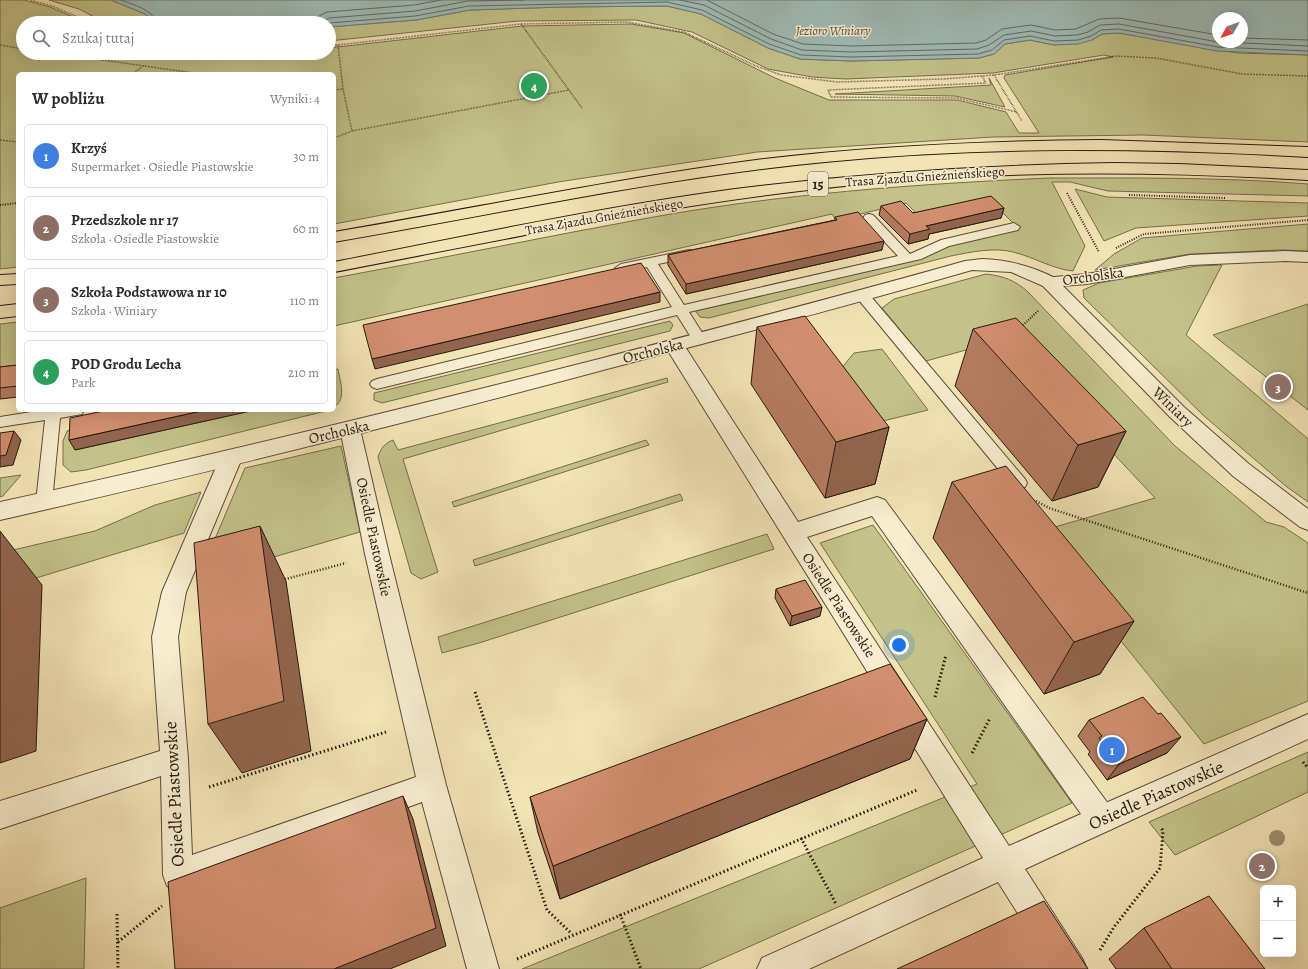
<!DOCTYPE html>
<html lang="pl">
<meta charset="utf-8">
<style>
body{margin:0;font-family:Alegreya,serif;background:#f7f7f7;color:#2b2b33}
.controls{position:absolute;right:12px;bottom:12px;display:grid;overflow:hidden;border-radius:6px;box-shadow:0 4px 16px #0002}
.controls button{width:36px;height:36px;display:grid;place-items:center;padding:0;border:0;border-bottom:1px solid #e1e1e2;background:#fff;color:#2b2b33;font:20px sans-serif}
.compass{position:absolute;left:1212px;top:12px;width:36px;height:36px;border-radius:50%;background:#fff;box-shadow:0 4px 16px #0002;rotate:230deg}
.you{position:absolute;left:899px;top:645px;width:14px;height:14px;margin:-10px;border:3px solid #fff;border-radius:50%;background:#1a73e8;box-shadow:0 0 0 6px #1a73e833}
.badge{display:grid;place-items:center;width:26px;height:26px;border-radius:50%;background:#8f2418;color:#fff;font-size:13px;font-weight:700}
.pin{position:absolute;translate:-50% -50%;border:2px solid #fff;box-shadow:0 1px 4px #0006}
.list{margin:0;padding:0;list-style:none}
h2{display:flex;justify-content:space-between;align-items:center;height:52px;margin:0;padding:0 16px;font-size:17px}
h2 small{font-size:13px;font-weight:400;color:#7c7c81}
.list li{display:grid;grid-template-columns:26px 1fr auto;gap:12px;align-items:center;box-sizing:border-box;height:64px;margin:0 8px 8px;padding:0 8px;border:1px solid #e1e1e2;border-radius:6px}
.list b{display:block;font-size:15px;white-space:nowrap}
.list p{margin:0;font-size:13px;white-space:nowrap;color:#7c7c81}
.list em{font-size:13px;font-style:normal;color:#7c7c81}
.icon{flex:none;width:22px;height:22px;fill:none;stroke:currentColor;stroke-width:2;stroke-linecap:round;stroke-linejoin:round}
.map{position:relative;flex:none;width:1308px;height:969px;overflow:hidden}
.search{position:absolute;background:#fff;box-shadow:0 4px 16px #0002;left:16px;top:16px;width:320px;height:44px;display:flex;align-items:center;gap:10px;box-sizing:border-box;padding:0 14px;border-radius:22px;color:#7c7c81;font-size:15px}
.panel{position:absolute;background:#fff;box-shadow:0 4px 16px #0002;left:16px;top:72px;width:320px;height:340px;border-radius:6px}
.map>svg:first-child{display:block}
.green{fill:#c2c289;stroke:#766d4b}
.water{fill:#9fbcb8;stroke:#707a74;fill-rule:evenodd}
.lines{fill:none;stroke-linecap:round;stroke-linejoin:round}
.shore{stroke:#646a62;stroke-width:1}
.service-casing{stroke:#5c4b37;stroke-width:2}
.pedestrian-casing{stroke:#5c4b37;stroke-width:2}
.minor-casing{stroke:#5c4b37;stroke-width:2}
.tertiary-casing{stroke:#5c4b37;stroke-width:2}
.primary-casing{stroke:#29180d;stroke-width:2}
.path-far3{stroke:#29180d;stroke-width:1.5;stroke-dasharray:0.5 1;stroke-linecap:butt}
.path-far2{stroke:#29180d;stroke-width:2;stroke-dasharray:1 1.5;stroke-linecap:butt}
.path-far1{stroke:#29180d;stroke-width:2.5;stroke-dasharray:1 2;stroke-linecap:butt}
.path{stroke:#29180d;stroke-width:3;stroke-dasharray:1.5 2.5;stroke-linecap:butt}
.service{fill:#f7edd0;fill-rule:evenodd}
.pedestrian{fill:#f7edd0;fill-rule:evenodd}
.minor{fill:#f7edd0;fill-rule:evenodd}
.tertiary{fill:#f7edd0;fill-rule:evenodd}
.primary{fill:#f3e4b6;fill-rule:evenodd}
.tree{fill:#9d906d}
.wall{fill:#b47b5f;stroke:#29180d}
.shaded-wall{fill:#92644e;stroke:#29180d}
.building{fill:#d18f6f;stroke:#29180d}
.labels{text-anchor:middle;stroke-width:3;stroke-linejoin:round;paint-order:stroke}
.far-water-label{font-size:13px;font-style:italic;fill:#525149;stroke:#f7edd0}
.far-street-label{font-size:13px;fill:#29180d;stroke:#f7edd0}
.shield{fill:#f7edd0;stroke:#675848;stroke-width:1}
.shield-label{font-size:14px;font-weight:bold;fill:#29180d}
.street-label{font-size:15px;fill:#29180d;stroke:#f7edd0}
.near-street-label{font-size:18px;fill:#29180d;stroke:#f7edd0}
</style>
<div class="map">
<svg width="1308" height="969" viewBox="0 0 1308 969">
<rect width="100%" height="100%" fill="#f3e4b6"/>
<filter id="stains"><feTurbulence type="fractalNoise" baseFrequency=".005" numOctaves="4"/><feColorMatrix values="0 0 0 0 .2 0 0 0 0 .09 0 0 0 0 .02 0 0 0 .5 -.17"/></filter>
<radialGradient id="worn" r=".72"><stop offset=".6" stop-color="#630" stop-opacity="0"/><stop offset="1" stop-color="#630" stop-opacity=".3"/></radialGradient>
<!-- green -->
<g class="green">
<polygon points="0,0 24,0 50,7 87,23 23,23 23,53 154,53 201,58 243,57 282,53 329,53 329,48 522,26 631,24 684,33 775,78 829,100 957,100 1006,112 1019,133 1039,133 1004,78 1005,75 1113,57 1104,55 993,73 845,79 812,77 768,69 692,32 636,20 518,21 329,41 329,27 416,20 470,10 563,7 667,6 701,14 768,48 800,59 851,61 979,58 994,54 1005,44 1030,40 1054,45 1092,40 1102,34 1119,33 1238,53 1308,55 1308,142 1143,135 993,137 757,152 558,182 334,224 334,74 18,74 18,267 0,269"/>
<polygon points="49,0 111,0 145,14 155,23 106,23 79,9"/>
<polygon points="989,78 1005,107 955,96 835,94 991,85"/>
<path d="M1049,178c86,0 173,-1 259,6v12l-200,-5 -38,-9h-18l33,64 -12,25c-21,-2 -39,-14 -60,-19 -19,-5 -42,0 -62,4l-242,62 -9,-1 -5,-7 323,-82 -30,-30 -72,15 -10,-10 -70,17 -4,-6 -498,112v-48c105,-19 209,-41 314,-60 132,-24 267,-34 401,-40z"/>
<polygon points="1075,189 1107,197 1308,203 1308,216 1136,228 1104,241"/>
<polygon points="1308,224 1308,251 1282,250 1190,254 1095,270 1114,254 1142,238"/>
<polygon points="1222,265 1186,335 1308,439 1308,502 1287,487 1204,416 1084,298 1083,290 1099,283 1197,266"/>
<path d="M986,274c17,2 29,6 42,18l147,154 91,76 18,5 24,16v158l-104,43 -170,-211 121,-35 -149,-159 -80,22 -44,-53 12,-9z"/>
<polygon points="1308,304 1308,410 1213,335"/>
<polygon points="670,321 673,325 670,331 382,403 374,400 374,393"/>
<polygon points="18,322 18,370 0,372 0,324"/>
<polygon points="882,349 928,410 883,421 835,376 854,353"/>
<path d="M338,369c2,13 9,30 -4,38v-37z"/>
<path d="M667,378l1,4 -265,77 35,113 -17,7 -10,-6 -33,-116c3,-9 7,-14 15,-17l5,10z"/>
<polygon points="255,410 330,410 86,470 71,472 63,465 63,441 67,431 76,428 75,450"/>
<polygon points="646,440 649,445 454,507 452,502"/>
<polygon points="341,446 360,532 198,579 245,468"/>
<polygon points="21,475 3,496 0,497 0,478"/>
<polygon points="201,492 184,533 0,589 0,553 95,531 155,505"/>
<polygon points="680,494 683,500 475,566 473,560"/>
<polygon points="873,525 1072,803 699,969 522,969 977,784 820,543"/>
<polygon points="767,534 774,549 479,643 442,653 438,637"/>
<polygon points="1308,752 1308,792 1175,855 1149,822"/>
<polygon points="86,878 84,969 0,969 0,908"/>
</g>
<!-- water -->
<path class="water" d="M111,0h1197v55l-91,-4 -98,-18 -17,1 -10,6 -14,4 -24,1 -24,-5 -25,4 -11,10 -15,4 -128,3 -51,-2 -32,-11 -67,-34 -34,-8 -104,1 -93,3 -54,10 -87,7v-4h-174l-10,-9zM1218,18h24v24h-24z"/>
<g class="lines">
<!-- shore -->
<g class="shore">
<path d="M121,0c13,5 31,9 36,23"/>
<polyline points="680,0 704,5 771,39 802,50 851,52 977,49 989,45 1004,35 1031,31 1055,36 1077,35 1088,32 1100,25 1119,24 1218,42"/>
<polyline points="707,0 773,34 803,44 851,46 976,43 986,40 1002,29 1031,25 1055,30 1076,29 1099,19 1119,18 1218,35"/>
<polyline points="315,23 319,16 327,12 414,5 441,0"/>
<polyline points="321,23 329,18 415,11 468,1 524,0"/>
<polyline points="329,23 415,16 469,6 667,2 702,10 769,44 801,55 851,57 978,54 992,50 1004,40 1030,36 1054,41 1078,40 1091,36 1101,30 1119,29 1218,47 1308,51"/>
<polyline points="1242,38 1308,40"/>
<polyline points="1222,42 1308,46"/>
</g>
<!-- service casing -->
<g class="service-casing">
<g id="service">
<polygon points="869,214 873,215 910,254 941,240 1014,223 1020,227 1018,230 949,246 921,259 689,312 706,339 704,342 694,342 677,315 377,389 372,387 370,384 372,381 377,379 672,307 647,267 621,272 616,271 615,268 621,264 689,250 693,251 695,254 693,257 658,264 684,305 898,256 865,221 863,218 865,215"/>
<polygon points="863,292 868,293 1025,479 1027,483 1025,487 1019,489 1013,487 858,299 856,296 858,293"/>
<polygon points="44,410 84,410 82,414 60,418 52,502 50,506 44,508 38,506 36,502 45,420 0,427 0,417"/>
</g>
</g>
<!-- pedestrian casing -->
<g class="pedestrian-casing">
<polygon id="pedestrian" points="1308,714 1308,739 1112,829 1102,833 1092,829 1088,819 1092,809"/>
</g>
<!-- minor casing -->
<g class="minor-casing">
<g id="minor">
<polygon points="1285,251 1308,252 1308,262 1285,261 1190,265 1087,284 1049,287 1043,286 1040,282 1043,278 1087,274 1190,255"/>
<path d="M675,340l7,2 116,180 79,-25 8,3 227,309 4,10 -4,10 -87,40 57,89 5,11h-34l-55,-87 -189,87h-52l5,-11 221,-100 -318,-512 3,-4zM872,516l209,298 -72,32 -202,-309z"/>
<polygon points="350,422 357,424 360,429 389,554 446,785 499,969 467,969 422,802 178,890 167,886 163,875 161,776 0,829 0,801 160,751 152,637 162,592 220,458 223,452 231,450 239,452 242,458 186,592 178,637 188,759 192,855 416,777 365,554 340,429 343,424"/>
</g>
</g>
<!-- tertiary casing -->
<g class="tertiary-casing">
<path id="tertiary" d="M982,259c27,1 50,7 73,19l129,129 65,57 59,45v21l-8,-3 -67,-51 -63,-59 -127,-131 -32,-14 -39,-2c-121,35 -243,67 -365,99 -202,54 -404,105 -607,151v-18c202,-44 402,-93 603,-144 121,-32 242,-63 362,-97z"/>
</g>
<!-- primary casing -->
<g class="primary-casing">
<g id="primary">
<path d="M1101,140l207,7v10c-161,-9 -322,-11 -483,5 -165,16 -327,52 -491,80v-10c141,-24 280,-53 422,-72 115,-14 230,-19 345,-20z"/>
<path d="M1114,163l65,1 129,6v10c-151,-9 -303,-10 -453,5 -176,17 -348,54 -521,87v-10c133,-26 267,-55 401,-73 126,-16 252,-24 379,-26z"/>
<polygon points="18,274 18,284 0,285 0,275"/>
<polygon points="18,304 18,316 0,318 0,306"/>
</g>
</g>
<!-- path-far3 -->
<g class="path-far3">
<polyline points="30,0 52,6 92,23"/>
<polyline points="521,24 582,108"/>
<polyline points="0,45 23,49"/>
<polyline points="338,45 343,89 352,131"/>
<polyline points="329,46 521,24 627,22 684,32 756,66 781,75 837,82 943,79 994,75 1116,56 1156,58 1242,74 1308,76"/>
<polyline points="53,53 201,74"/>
<polyline points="159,53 222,56 270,53"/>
<polyline points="132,74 142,67"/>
<polyline points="994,75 1022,121"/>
<polyline points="982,76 986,83 828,90 831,97 956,98 1017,112"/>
<polyline points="334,90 343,89"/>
<polyline points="334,138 352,131 569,90"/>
<polyline points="0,140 18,142"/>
</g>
<!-- path-far2 -->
<g class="path-far2">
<polyline points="1067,193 1099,252"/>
<polyline points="1129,195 1226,198"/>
<polyline points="0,205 18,203"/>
<polyline points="1116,248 1144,234 1308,220"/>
<polyline points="1021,327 1039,310"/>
</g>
<!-- path-far1 -->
<g class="path-far1">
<polyline points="1036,501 1049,508 1308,593"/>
<polyline points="282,580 346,563"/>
</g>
<!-- path -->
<g class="path">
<polyline points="475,692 547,910 572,934"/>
<polyline points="935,697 946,655"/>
<polyline points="972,753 990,718"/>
<polyline points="1303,762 1308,768"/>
<polyline points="209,787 386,732"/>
<polyline points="801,838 836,904"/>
<polyline points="117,914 118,969"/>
<polyline points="620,914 641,969"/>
<polyline points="118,942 162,906"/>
<polyline points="1100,950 1114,927 1160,868 1163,831 1161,827"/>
<polyline points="517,959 917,790"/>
</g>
<!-- service -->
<use href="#service" class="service"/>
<!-- pedestrian -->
<use href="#pedestrian" class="pedestrian"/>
<!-- minor -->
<use href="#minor" class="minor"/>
<!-- tertiary -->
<use href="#tertiary" class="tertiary"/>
<!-- primary -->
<use href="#primary" class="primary"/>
</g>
<!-- trees -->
<circle class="tree" cx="1277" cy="838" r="8"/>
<!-- wall -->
<g class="wall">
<polygon points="881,206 913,213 1004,208 1001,218 929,234 928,239 908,244 879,215"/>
<polygon points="835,217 882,250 686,294 668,265 668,255 835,220"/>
<polygon points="757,327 889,427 875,484 825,498 751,384"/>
<polygon points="973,329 1126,431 1098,487 1052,501 955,386"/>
<polygon points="18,365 18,397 0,399 0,367"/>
<polygon points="952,482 1134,621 1100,674 1044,694 933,538"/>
<polygon points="776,589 820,616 790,626 775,598"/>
<polygon points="927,719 910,759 560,899 538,833 530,797"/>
<polygon points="1089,720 1167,753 1107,780 1088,754 1090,752 1078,736"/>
<polygon points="1144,928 1265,969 1116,969 1109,959"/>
</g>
<!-- shaded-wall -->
<g class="shaded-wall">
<polygon points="1004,208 1001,218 929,234 928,239 908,244 910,234 926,226"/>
<polygon points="884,241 882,250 686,294 686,284"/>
<polygon points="660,292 660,302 375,369 372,359"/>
<polygon points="206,410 255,410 75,450 69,440"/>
<polygon points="889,427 875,484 825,498 836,442"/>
<polygon points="14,431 21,440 13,465 0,467 0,456"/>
<polygon points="1126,431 1098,487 1052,501 1078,445"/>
<polygon points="260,526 286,581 311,751 242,773 208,724"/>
<polygon points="0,531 42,585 36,751 0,763"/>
<polygon points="822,607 820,616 790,626 792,616"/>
<polygon points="1134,621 1100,674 1044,694 1074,642"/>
<polygon points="927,719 910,759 560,899 553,866"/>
<polygon points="1181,737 1167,753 1107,780 1119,764"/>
<polygon points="403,796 413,819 446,946 390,969 334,969"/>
</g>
<!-- building -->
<g class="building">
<polygon points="991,196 1004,208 926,226 930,229 910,234 881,206 901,201 913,213"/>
<polygon points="858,212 884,241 686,284 668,255 837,220 835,217"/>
<polygon points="641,263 660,292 372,359 363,325"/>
<polygon points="805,316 889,427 836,442 757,327"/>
<polygon points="1016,318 1126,431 1078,445 973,329"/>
<polygon points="18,365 18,386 0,388 0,367"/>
<polygon points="108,410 206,410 69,440 70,418"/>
<polygon points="14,431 6,455 0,456 0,433"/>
<polygon points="1006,466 1134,621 1074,642 952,482"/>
<polygon points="260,526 284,701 208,724 194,543"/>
<polygon points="805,580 822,607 792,616 776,589"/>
<polygon points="890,664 927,719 553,866 530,797"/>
<polygon points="1143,697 1158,714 1161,713 1181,737 1119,764 1099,738 1102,736 1089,720"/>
<polygon points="403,796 436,928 334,969 175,969 168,882"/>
<polygon points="1209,896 1265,969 1172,969 1144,928"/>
<polygon points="1044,901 1088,969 897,969"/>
</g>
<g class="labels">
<!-- far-water labels -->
<g class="far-water-label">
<text x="833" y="35">Jezioro Winiary</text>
</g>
<!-- far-street labels -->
<g class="far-street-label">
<text transform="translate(925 176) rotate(-4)" y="5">Trasa Zjazdu Gnieźnieńskiego</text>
<text transform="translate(604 216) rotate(-10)" y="5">Trasa Zjazdu Gnieźnieńskiego</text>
</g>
<!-- shield labels -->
<rect class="shield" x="808" y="172" width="20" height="24" rx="3"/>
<g class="shield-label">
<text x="818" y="189">15</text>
</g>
<!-- street labels -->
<g class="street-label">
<text transform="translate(1093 276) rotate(-8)" y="5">Orcholska</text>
<text transform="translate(653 351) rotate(-14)" y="5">Orcholska</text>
<text transform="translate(1173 407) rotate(44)" y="5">Winiary</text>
<text transform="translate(339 432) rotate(-13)" y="5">Orcholska</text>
<text transform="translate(374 537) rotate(78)" y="5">Osiedle Piastowskie</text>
<text transform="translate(839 605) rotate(57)" y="5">Osiedle Piastowskie</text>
</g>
<!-- near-street labels -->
<g class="near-street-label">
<text transform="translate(174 794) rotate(-93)" y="6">Osiedle Piastowskie</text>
<text transform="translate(1156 795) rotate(-24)" y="6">Osiedle Piastowskie</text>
</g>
</g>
<rect width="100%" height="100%" filter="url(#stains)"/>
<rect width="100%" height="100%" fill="url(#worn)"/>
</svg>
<div class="controls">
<button>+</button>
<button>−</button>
</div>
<svg class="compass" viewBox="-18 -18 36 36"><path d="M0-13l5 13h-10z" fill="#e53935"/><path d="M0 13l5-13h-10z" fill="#7c7c81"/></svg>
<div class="you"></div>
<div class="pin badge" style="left:1112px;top:750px;background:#3f7fe0">1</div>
<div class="pin badge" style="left:1262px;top:866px;background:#8d6e63">2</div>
<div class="pin badge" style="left:1278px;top:387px;background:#8d6e63">3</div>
<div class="pin badge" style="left:534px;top:86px;background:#2e9e5b">4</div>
<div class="search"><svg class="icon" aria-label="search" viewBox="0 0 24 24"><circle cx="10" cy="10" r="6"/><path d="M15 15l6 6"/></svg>Szukaj tutaj</div>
<section class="panel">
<h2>W pobliżu<small>Wyniki: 4</small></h2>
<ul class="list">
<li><span class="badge" style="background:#3f7fe0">1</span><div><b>Krzyś</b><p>Supermarket · Osiedle Piastowskie</p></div><em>30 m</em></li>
<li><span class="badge" style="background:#8d6e63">2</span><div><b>Przedszkole nr 17</b><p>Szkoła · Osiedle Piastowskie</p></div><em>60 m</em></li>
<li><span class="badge" style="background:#8d6e63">3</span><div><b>Szkoła Podstawowa nr 10</b><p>Szkoła · Winiary</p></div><em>110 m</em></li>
<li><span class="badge" style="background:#2e9e5b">4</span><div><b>POD Grodu Lecha</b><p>Park</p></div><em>210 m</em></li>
</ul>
</section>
</div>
